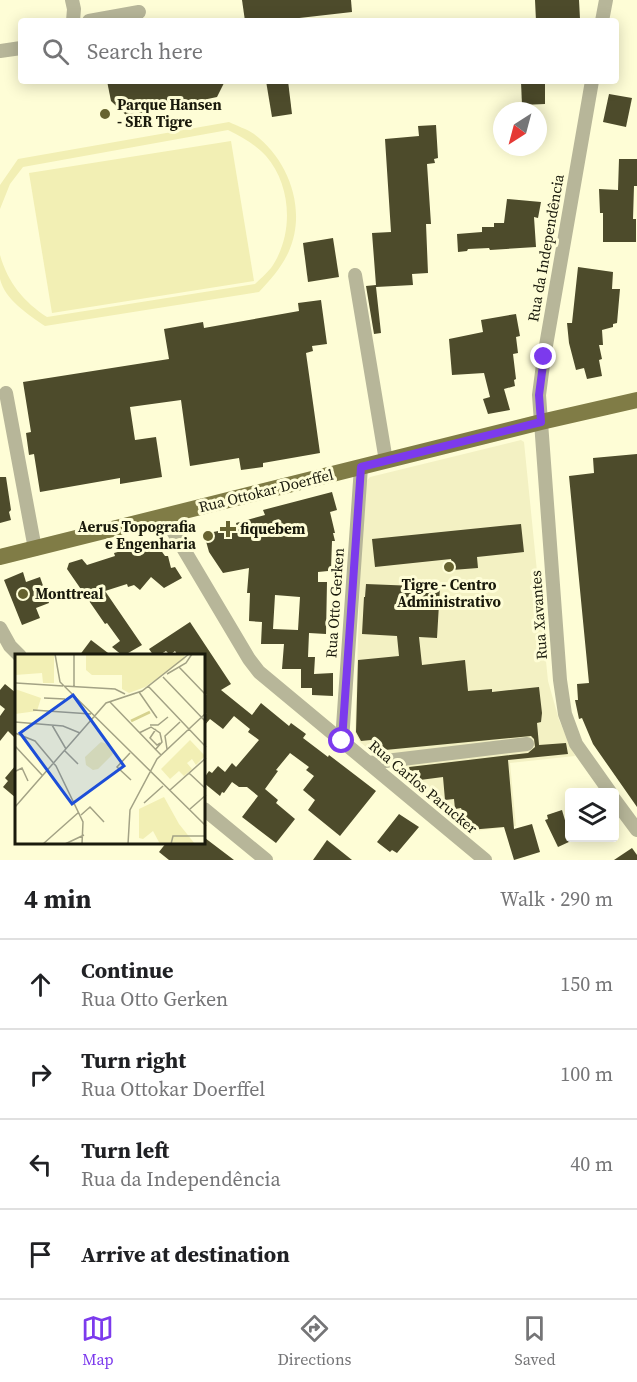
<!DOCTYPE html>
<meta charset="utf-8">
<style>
body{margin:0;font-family:"Source Serif 4",serif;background:#f6f6f6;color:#202124}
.controls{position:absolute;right:18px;bottom:18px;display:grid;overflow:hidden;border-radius:6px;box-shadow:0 3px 15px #0003}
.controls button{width:54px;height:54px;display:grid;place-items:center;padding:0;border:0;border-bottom:2px solid #e0e0e0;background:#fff;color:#202124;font:30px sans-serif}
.compass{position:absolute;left:493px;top:102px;width:54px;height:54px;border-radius:50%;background:#fff;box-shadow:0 3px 15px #0003;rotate:216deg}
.stop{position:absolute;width:18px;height:18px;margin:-14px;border:4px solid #7c3aed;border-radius:50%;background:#fff}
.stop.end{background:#7c3aed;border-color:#fff;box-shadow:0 2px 6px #0008}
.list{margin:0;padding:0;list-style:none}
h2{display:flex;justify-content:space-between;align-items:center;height:78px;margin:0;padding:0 24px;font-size:26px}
h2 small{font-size:20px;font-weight:400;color:#757577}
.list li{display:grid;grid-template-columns:39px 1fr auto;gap:18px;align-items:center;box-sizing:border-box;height:90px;padding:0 24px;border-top:2px solid #e0e0e0}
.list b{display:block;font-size:22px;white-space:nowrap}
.list p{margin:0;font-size:20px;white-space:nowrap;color:#757577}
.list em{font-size:20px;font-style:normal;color:#757577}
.icon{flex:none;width:33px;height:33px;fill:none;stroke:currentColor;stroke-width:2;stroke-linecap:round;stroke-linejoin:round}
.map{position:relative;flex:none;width:637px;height:860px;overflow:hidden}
.search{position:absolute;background:#fff;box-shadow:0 3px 15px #0003;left:18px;right:18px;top:18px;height:66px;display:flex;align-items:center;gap:15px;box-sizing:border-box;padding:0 21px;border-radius:6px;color:#757577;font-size:22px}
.sheet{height:438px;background:#fff}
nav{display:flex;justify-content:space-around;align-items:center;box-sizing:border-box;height:84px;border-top:2px solid #e0e0e0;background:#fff;font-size:16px;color:#757577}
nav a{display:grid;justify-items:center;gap:3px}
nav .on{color:#7c3aed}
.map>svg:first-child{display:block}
.built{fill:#f3f1c3}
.green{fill:#f2efb4}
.building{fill:#4d4b2b;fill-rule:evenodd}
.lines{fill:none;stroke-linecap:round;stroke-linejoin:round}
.minor{stroke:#b7b699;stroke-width:14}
.major{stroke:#807c46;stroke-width:16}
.route{stroke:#7c3aed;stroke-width:8}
.poi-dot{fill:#66622f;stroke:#fefdd6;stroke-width:2}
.labels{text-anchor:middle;stroke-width:6;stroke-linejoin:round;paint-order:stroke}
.poi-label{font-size:15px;font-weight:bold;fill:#1a1a0c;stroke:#fefdd6;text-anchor:start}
.street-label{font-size:15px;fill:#1a1a0c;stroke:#fefdd6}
.inset-river{fill:none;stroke:#d6d28e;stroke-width:3}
.inset-road{fill:none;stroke:#a3a285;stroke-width:1.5}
.view{fill:#1d4ed8;fill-opacity:0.15;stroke:#1d4ed8;stroke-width:3}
.inset-edge{fill:none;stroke:#1a1a0c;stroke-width:3}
</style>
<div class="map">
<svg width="637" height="860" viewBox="0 0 637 860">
<rect width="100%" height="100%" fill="#fefdd6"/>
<!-- built -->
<polygon class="built" points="521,440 524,442 548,681 559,720 575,756 510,763 516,826 467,832 360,742 355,732 363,485 370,477"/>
<!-- green -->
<g class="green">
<path d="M229,122c8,4 18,7 25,12 35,26 53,76 35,117 -7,16 -18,28 -30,41l-214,34c-16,-11 -40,-26 -45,-47 0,-7 0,-17 0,-24 8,28 24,47 47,62l208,-33c5,-5 11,-10 16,-16 23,-33 21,-82 -5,-112 -11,-12 -24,-19 -38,-26l-205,37 -13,17 -10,25v-24l18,-26z"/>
<polygon points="231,141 254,281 52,313 29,173"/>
</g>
<!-- building -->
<g class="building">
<polygon points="242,0 351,0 352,12 273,21 245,21"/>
<polygon points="535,0 579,0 580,19 576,19 576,21 536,21"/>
<polygon points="107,81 225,81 217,97 127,116 111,101"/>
<polygon points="266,81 288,81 292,114 272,117"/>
<polygon points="545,81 545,104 522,105 521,82"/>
<polygon points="609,94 632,98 626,127 603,122"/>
<polygon points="436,125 438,158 434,159 435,163 427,164 431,224 426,224 428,273 412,274 413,285 376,287 381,333 374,334 366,286 376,285 372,233 391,232 385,139 419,136 418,126"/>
<polygon points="619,159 637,159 637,186 634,186 633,219 636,219 636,242 603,242 603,213 600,213 599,189 618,190"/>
<polygon points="507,199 541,202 538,218 534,217 536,247 490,250 489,248 468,249 467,251 458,252 457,234 482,232 482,227 494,227 494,223 504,223"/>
<polygon points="333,238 339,277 308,282 303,243"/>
<polygon points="578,267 613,272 612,289 620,289 617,323 613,324 613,327 602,330 603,345 599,345 602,359 599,360 602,376 587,379 584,368 576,370 569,343 567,323 572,323"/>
<polygon points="321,300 327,344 312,346 313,351 306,353 320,453 263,463 263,467 241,470 239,458 190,466 181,400 130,407 135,440 156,437 162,477 120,484 120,478 40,492 34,454 29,455 26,433 31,432 23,382 169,359 164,329 203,322 204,328 299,311 298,303"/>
<polygon points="516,314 520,336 516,337 518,353 513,354 516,379 514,380 515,386 504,389 510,410 488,414 483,399 490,397 484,373 452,375 449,339 483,332 481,320"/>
<polygon points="637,454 637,807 593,744 582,718 579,719 575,700 578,700 577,684 589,683 569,476 594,473 593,458"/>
<polygon points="0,477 6,477 11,510 9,512 11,520 0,523"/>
<path d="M332,492l5,18 -7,2 5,21h-2l2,8h-3l-1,28h-3v2l-10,1v10h9l-1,52 -17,-1 -1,24h7l-1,17 19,-1v23l-21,-1v-7h-11v-19h-19l2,-25h-23l1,-22 -13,-1 1,-28h-3l2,-25 -26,5 -14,-21 -5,-18 33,-7 -1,-4 29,-8 -2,-5zM275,595l25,2 -2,33 -25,-1z"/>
<polygon points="521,524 524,552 477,557 478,568 452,570 451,559 375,567 372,539"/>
<polygon points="155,542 165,556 168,556 171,568 175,567 182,578 164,588 151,577 140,590 134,585 128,587 127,584 105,591 142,645 123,656 112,647 120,641 107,623 105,624 67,569 69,563 82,559 87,565 115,556 114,553"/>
<polygon points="23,572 26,582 40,577 49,603 36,608 40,618 22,625 4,580"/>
<polygon points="366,584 440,587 437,638 419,637 422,665 465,660 468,691 492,689 492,692 539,687 542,713 541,722 537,723 539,745 566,743 568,754 508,760 514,829 532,824 540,852 514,860 504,827 469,830 461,808 455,809 454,799 445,800 443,777 420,780 419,770 410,771 409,767 528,753 535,747 534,739 531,736 385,750 385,748 372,750 371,740 361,741 356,732 358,660 399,656 397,636 362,634 364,597 365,597"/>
<polygon points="190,622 231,684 221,690 252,715 261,703 289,726 291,723 306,734 303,738 328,757 329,755 376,791 340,836 308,810 315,800 303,790 314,776 306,770 309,767 290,753 276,770 278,771 265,789 278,800 276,803 295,819 276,843 242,817 258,796 247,787 239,787 232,782 224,793 222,792 220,796 204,783 204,778 209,771 212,773 218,766 225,772 232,763 236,767 259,740 248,732 250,729 234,716 223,729 210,719 204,726 204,656 178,656 175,651 170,655 166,651 158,656 154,656 149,649"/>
<polygon points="91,640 112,656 79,656"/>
<polygon points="5,684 16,693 16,739 8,731 0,741 0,716 5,709 0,705 0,690"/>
<polygon points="16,765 16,798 3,787 8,781 5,778"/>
<polygon points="562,810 571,841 558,847 545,820 548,819 547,815"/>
<polygon points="399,814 419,827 397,853 392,850 390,852 377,842"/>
<polygon points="205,838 234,860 169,860 159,852 166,843 204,843"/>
<polygon points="327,840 352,860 313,860"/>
<polygon points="632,848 637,855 637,860 614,860"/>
</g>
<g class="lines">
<!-- minor -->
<g class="minor">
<polyline points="72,0 74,9 73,21"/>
<polyline points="89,21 139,12"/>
<polyline points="602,21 606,0"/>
<polyline points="0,51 21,48"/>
<polyline points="592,81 544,357 539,395 560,680 565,714 576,744 610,792"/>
<polyline points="355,275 386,461"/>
<polyline points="6,393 35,549"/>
<polyline points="164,516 249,659 259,672 485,860"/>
<polyline points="0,628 10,646 20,656"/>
<polyline points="342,741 361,467"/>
<polyline points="369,763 527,744"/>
<polyline points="614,799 637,830"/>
<polyline points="204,809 266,860"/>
</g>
<!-- major -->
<polyline class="major" points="0,557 541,422 637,400"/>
</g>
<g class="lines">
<!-- route -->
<polyline class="route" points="342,741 361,467 541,422 539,395 544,357"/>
</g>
<!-- markers -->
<g class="poi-dot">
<circle cx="105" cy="114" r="6"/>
<path d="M225 520h6v6h6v6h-6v6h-6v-6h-6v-6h6z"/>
<circle cx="208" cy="536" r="6"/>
<circle cx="449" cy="567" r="6"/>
<circle cx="23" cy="594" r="6"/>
</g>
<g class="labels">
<!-- poi labels -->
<g class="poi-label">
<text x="117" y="110">Parque Hansen<tspan x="117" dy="17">- SER Tigre</tspan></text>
<text x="196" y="532" text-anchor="end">Aerus Topografia<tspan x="196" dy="17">e Engenharia</tspan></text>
<text x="240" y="534">fiquebem</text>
<text x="449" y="590" text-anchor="middle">Tigre - Centro<tspan x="449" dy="17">Administrativo</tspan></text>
<text x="35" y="599">Monttreal</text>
</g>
<!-- street labels -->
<g class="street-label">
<text transform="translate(546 248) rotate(-80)" y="5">Rua da Independência</text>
<text transform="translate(266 491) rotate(-14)" y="5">Rua Ottokar Doerffel</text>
<text transform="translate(335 603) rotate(-86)" y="5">Rua Otto Gerken</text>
<text transform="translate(539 615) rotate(-94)" y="5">Rua Xavantes</text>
<text transform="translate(423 787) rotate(40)" y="5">Rua Carlos Parucker</text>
</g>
</g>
<!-- overview -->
<g transform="translate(15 654)">
<rect width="190" height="190" fill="#fefdd6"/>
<path d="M0,0h39v29h-11l-1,-10 -27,2zM71,0h98l1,5 -40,28 -16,6 -7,-4v-14h-30l-6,-5zM0,35l26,9 -4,13 -22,3zM175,86l15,16 -9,9 -4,-6 -5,4 5,6 -8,7 -5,-5 -9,8 -9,-10zM86,88l9,3 3,9 -15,15 -5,1 -7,-5 -1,-8zM149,143l15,27 16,20h-35l-7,-13 -10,8 -4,-1v-29z" fill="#f2efb4"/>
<path class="inset-river" d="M116,67l19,-9"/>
<path class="inset-road" d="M40,0l5,28 146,144M59,0v32M164,13l27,28M152,20l19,-11 6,-9M148,23l43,45M1,29l47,3M49,32l51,3 10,5M133,32l58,61M124,38l18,26M29,44l21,1M95,48l51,53M18,56l58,4M0,68l48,4 17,7M37,71l14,24M135,71h8l10,-8M141,75l-6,9 7,7 3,-2M0,79l20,8 21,25 27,56 -1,22M124,79l12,-6 9,6 2,9 -7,8M0,92l27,29M152,95l-2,-13 15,-14M50,97l13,13M115,99l-13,14 14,13M1,117l6,-3 6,13M174,119l17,16M155,136l36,-32M129,149l19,-17M0,153l91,-104 36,-12 47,-37M175,155l16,-14M66,161l9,-8 14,15M28,190l36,-32M50,190l19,-9M113,190l2,-34 27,-51 49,-46M156,190l2,-8h33"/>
<path class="view" d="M58,41l51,71 -52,38 -52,-71z"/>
<rect width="190" height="190" class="inset-edge"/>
</g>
</svg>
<div class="controls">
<button><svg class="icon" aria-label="layers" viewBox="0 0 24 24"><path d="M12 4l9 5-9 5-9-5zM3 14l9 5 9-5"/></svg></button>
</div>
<svg class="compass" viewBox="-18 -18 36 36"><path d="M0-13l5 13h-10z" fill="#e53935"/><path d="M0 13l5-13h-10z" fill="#757577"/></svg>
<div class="stop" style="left:342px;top:741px"></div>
<div class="stop end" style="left:544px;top:357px"></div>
<div class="search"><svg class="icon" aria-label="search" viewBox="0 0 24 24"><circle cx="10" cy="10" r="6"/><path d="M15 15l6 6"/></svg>Search here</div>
</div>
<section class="sheet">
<h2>4 min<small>Walk · 290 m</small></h2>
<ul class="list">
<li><svg class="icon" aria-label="ahead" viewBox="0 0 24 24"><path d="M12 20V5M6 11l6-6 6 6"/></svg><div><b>Continue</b><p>Rua Otto Gerken</p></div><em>150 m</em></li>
<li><svg class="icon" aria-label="right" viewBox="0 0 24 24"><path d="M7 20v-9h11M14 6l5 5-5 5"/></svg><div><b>Turn right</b><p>Rua Ottokar Doerffel</p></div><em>100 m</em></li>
<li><svg class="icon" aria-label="left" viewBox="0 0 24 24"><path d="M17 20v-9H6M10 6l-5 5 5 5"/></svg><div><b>Turn left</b><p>Rua da Independência</p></div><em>40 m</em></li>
<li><svg class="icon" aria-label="arrive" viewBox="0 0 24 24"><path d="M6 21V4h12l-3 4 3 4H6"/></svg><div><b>Arrive at destination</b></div></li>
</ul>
</section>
<nav>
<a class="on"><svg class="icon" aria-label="map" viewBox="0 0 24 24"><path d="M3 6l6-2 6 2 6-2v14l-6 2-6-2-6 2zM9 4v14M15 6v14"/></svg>Map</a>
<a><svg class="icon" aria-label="directions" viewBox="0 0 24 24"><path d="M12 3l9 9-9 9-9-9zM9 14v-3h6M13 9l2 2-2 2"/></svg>Directions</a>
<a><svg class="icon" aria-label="saved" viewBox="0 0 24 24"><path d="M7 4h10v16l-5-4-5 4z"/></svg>Saved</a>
</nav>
